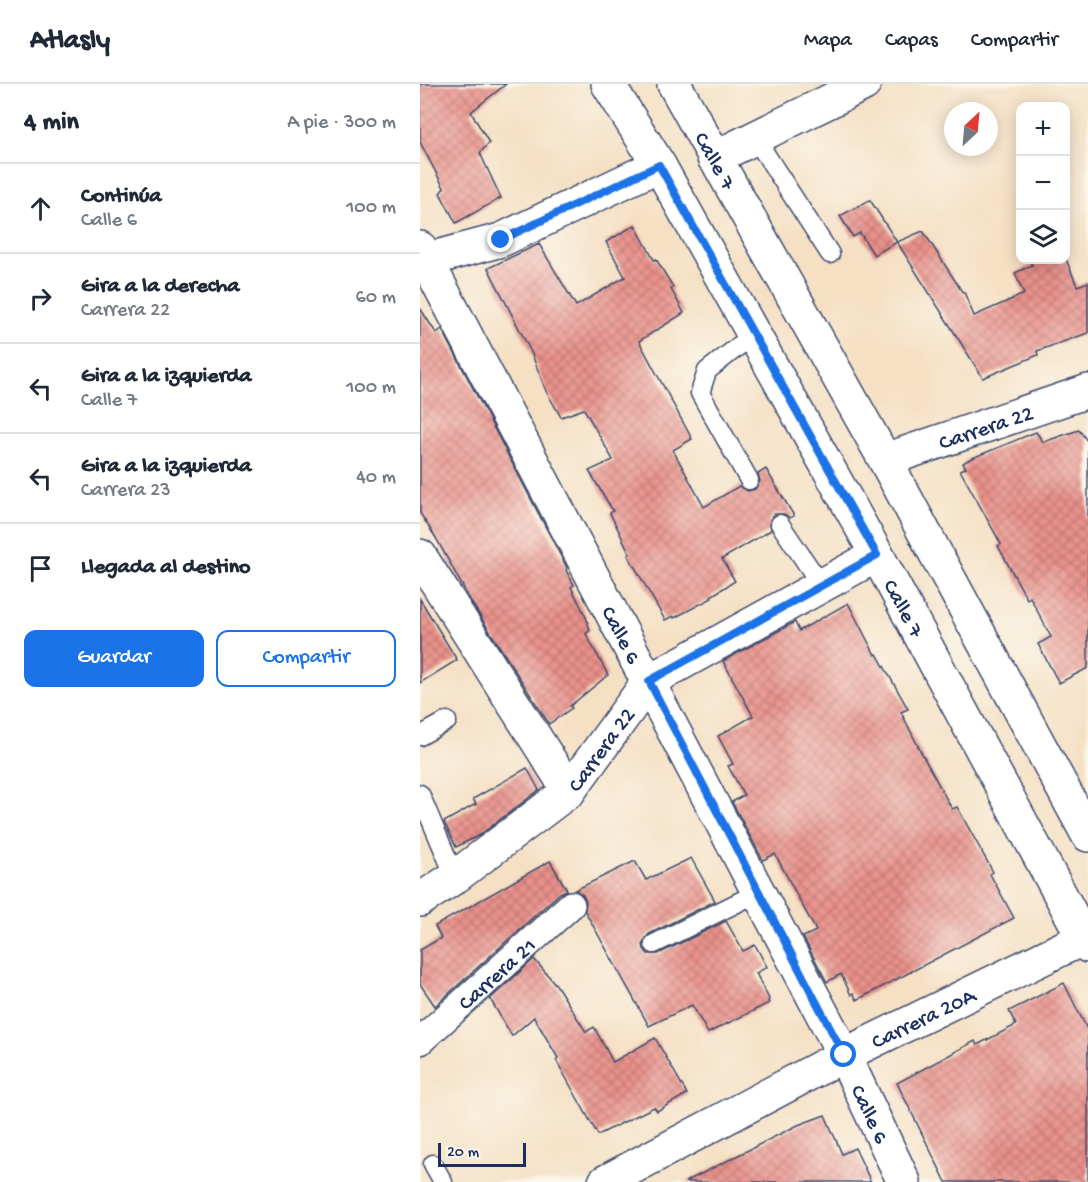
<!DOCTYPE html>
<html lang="es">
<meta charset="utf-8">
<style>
body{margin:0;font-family:"Gochi Hand",sans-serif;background:#f2f2f3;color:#1f2937}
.controls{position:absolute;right:18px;top:18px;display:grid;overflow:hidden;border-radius:12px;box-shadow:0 3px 15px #0003}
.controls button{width:54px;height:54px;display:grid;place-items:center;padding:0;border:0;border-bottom:2px solid #e0e1e3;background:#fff;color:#1f2937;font:30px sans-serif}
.compass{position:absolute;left:524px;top:18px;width:54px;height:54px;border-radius:50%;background:#fff;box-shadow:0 3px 15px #0003;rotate:26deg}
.scale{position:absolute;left:18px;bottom:15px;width:88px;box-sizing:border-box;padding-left:6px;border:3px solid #1b2f5e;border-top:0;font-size:16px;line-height:21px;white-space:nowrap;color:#1b2f5e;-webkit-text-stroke:4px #fbf7ec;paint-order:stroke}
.stop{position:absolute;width:18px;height:18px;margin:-14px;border:4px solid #1a73e8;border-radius:50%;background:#fff}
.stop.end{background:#1a73e8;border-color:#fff;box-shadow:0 2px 6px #0008}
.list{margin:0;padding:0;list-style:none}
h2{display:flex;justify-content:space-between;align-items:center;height:78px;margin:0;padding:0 24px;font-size:26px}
h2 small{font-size:20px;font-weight:400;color:#747a83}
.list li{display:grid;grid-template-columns:39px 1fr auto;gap:18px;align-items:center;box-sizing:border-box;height:90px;padding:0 24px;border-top:2px solid #e0e1e3}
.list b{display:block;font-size:22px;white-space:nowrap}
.list p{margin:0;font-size:20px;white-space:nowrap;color:#747a83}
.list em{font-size:20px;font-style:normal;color:#747a83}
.actions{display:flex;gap:12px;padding:18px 24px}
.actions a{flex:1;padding:14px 0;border:2px solid #1a73e8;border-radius:12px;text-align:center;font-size:21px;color:#1a73e8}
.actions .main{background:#1a73e8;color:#fff}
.icon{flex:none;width:33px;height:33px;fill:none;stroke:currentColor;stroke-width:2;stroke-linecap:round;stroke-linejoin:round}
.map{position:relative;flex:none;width:668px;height:1098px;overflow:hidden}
header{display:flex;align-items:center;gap:36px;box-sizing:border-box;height:84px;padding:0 30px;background:#fff;border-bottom:2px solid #e0e1e3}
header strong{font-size:28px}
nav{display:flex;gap:33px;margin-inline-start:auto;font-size:21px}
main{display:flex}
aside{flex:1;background:#fff}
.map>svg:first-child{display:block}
.building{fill:url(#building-cross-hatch)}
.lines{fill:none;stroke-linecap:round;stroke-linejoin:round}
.service-casing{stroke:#3c4a6d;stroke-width:21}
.pedestrian-casing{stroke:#3c4a6d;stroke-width:30}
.minor-casing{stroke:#3c4a6d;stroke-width:36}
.primary-casing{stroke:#3c4a6d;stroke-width:36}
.service{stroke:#fff;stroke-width:18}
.pedestrian{stroke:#fff;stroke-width:27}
.minor{stroke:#fff;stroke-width:33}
.primary{stroke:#fff;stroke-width:33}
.route{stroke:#1a73e8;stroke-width:8}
.labels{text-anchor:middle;stroke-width:4.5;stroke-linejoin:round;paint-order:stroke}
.street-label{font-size:22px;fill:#1b2f5e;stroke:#fbf7ec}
</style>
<header>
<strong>Atlasly</strong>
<nav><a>Mapa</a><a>Capas</a><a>Compartir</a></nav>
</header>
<main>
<aside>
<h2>4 min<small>A pie · 300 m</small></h2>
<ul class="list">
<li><svg class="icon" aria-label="ahead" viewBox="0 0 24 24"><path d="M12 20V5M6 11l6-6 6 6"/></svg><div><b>Continúa</b><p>Calle 6</p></div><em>100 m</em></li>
<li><svg class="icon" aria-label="right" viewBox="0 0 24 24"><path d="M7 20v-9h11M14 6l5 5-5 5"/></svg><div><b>Gira a la derecha</b><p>Carrera 22</p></div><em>60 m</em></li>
<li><svg class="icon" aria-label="left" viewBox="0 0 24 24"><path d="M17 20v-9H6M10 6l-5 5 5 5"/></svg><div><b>Gira a la izquierda</b><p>Calle 7</p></div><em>100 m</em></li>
<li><svg class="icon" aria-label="left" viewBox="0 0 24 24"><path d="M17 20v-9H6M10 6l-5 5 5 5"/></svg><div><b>Gira a la izquierda</b><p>Carrera 23</p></div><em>40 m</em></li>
<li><svg class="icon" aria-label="arrive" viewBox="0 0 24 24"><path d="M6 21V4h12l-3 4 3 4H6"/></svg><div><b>Llegada al destino</b></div></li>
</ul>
<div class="actions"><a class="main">Guardar</a><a>Compartir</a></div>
</aside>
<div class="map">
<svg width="668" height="1098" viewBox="0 0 668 1098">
<defs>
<pattern id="building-cross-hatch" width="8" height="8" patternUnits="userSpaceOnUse" patternTransform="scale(1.5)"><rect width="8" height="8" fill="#ea918a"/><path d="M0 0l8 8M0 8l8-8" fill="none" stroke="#bd7774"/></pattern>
</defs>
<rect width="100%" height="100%" fill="#fbf7ec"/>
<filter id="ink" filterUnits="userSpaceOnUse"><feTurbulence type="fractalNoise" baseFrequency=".0167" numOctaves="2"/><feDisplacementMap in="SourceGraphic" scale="12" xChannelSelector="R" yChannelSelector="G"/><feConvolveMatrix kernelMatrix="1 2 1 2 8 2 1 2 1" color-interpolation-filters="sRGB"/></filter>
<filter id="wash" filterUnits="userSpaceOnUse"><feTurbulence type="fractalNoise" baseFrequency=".008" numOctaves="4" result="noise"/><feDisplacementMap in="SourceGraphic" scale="24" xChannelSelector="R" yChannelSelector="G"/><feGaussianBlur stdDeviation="1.35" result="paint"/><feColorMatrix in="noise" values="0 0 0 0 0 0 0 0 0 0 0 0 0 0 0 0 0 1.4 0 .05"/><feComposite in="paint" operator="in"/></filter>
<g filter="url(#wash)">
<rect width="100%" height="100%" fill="#f5e0c4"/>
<g id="blocks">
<!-- building -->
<g class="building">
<polygon points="0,0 86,0 51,28 69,59 60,69 81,114 36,139 20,109 24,104 0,58"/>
<polygon points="450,116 477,158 454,171 440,149 433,153 420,132"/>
<polygon points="215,141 234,176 236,175 253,203 251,205 264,229 219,257 272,355 253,366 284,423 319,402 328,407 335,405 340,397 338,390 346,385 374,432 370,434 364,430 354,430 350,436 351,446 302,475 315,497 291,512 292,514 254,534 253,532 245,536 208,471 210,470 190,429 193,427 169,387 193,376 164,325 141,333 126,307 111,268 68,184 119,160 156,222 205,193 186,158"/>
<polygon points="503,147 543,209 544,208 554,232 604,210 595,189 612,181 609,176 646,175 657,202 668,198 668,249 617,267 618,271 563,294 477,158"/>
<polygon points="0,224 16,249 22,245 147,484 146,486 154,501 151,503 166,533 170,546 166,550 188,591 150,622 152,624 129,640 53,521 16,454 0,429"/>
<polygon points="659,346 668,358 668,584 639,599 618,560 631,553 610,513 607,515 578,462 581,460 540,386 546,384 543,379 550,375 616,348 623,358"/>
<polygon points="0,515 37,576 0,599"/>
<polygon points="428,519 455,571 457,570 488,625 481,628 502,670 532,725 537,723 573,788 570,790 594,834 437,916 433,909 431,911 421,890 407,898 383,853 396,847 355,770 343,776 312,718 324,711 308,682 313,680 298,652 333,632 303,577 375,538 379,547"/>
<polygon points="107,684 119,706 60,751 36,763 24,738 56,720 53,715"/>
<polygon points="271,774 295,817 229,850 223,859 224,865 228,870 238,870 306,837 323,867 335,861 347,883 336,889 349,915 348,917 349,919 288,949 272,921 229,942 165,827 166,818 163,811 155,806 215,777 226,796"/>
<polygon points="130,777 147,806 140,809 15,922 0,900 0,866 21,854 15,842"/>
<polygon points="114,875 137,902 166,948 174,943 193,978 235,954 267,1010 237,1027 234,1023 178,1051 136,976 138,974 114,933 92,952 70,915"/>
<polygon points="644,899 668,947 668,1098 526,1098 477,999 555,957 557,961 596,941 589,927"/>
<polygon points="405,1031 422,1070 435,1064 451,1098 265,1098 378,1041"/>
</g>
</g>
</g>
<g filter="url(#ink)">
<use href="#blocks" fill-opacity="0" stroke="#3c4a6d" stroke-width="1.5"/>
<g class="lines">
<!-- service casing -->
<g class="service-casing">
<g id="service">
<polyline points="335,54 410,170"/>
<polyline points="329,396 280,309 287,287 334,250"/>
<polyline points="360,440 401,501"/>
<polyline points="0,652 27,637"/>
<polyline points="0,710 35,793"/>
<polyline points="234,860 339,808"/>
<polyline points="13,1080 23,1098"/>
</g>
</g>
<!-- pedestrian casing -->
<g class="pedestrian-casing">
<g id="pedestrian">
<path id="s1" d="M0,957l151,-136"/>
</g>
</g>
<!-- minor casing -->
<g class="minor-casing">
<g id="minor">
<polyline points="294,74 444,0"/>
<path id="s2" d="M0,164l424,807 60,127"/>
<polyline points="0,180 6,176 81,156 239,81"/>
<path id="s3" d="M465,376l203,-69"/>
<polyline points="0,472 149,707"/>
<path id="s4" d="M0,816l35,-23 114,-86 80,-110 228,-126"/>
<path id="s5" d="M185,1098l239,-127 240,-117"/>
</g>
</g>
<!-- primary casing -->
<g class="primary-casing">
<g id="primary">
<path id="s6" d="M188,0l51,81 218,390 211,391"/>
<path id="s7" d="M254,0l211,376 203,375"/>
</g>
</g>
<!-- service -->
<use href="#service" class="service"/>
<!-- pedestrian -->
<use href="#pedestrian" class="pedestrian"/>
<!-- minor -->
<use href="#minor" class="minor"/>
<!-- primary -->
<use href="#primary" class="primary"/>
</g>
</g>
<g class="lines" filter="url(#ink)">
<!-- route -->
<polyline class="route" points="81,156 239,81 457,471 229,597 424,971"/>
</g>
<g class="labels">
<!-- street labels -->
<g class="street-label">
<text dy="8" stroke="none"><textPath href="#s7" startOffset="87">Calle 7</textPath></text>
<text dy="8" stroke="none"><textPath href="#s3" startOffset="106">Carrera 22</textPath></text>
<text dy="8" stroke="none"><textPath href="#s6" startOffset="602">Calle 7</textPath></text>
<text dy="8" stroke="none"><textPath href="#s2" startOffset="436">Calle 6</textPath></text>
<text dy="8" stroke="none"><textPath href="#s4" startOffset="237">Carrera 22</textPath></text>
<text dy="8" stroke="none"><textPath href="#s1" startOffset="102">Carrera 21</textPath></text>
<text dy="8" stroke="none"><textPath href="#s5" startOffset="358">Carrera 20A</textPath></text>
<text dy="8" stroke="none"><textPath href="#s2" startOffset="976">Calle 6</textPath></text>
</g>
</g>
</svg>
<div class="controls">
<button>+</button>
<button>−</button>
<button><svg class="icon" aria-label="layers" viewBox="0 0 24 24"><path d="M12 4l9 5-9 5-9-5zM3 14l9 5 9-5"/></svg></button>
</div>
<svg class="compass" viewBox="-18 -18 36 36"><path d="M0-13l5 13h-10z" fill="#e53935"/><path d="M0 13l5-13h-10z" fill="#747a83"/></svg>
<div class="scale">20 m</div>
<div class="stop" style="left:424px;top:971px"></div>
<div class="stop end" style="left:81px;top:156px"></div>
</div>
</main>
